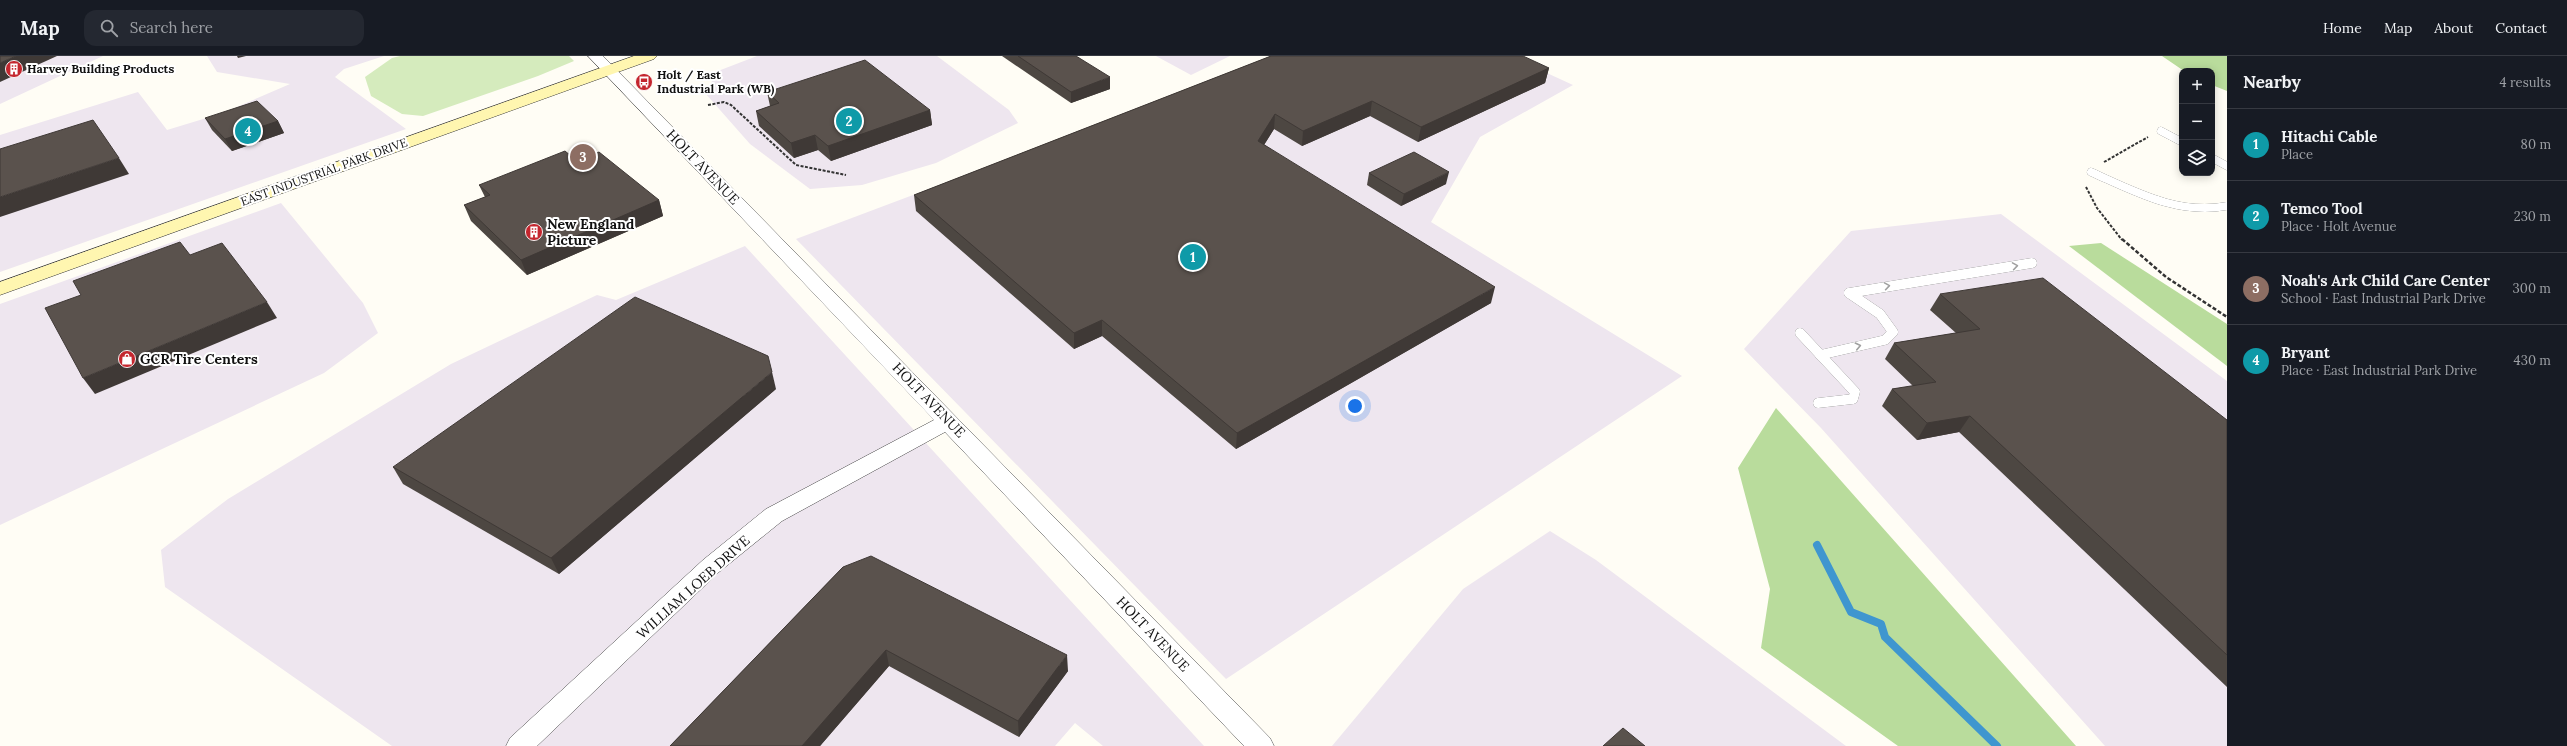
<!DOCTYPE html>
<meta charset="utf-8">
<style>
body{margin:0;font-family:Lora,serif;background:#242831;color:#f1f3f6}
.controls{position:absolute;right:12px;top:12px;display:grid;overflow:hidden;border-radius:8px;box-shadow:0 2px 10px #0003}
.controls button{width:36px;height:36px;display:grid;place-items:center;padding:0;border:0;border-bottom:1px solid #363941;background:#171b24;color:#f1f3f6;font:20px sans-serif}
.you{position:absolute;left:1355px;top:350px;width:14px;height:14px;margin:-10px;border:3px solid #fff;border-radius:50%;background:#1a73e8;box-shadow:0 0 0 6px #1a73e833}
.badge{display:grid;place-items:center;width:26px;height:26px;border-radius:50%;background:#c4262e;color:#fff;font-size:13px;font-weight:700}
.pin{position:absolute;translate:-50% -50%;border:2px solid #fff;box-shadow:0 1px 4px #0006}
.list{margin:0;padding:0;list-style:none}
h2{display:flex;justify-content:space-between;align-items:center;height:52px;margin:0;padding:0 16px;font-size:17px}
h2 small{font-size:13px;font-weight:400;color:#9ea1a6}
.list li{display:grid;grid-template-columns:26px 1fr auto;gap:12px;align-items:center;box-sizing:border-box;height:72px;padding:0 16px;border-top:1px solid #363941}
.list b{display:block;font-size:15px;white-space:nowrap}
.list p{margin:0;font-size:13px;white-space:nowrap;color:#9ea1a6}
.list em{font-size:13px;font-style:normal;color:#9ea1a6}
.icon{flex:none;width:22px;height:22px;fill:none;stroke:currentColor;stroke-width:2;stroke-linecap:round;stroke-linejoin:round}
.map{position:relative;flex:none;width:2227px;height:690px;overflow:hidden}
header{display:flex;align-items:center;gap:24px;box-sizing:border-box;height:56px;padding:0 20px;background:#171b24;border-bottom:1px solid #363941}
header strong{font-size:19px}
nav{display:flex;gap:22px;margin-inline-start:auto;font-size:14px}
.search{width:280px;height:36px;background:#242831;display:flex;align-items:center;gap:10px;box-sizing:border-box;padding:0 14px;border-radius:12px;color:#9ea1a6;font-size:15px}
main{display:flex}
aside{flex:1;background:#171b24}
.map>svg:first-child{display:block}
.industrial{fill:#eee6ef}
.green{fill:#d5ebbd}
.forest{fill:#b9dc9c}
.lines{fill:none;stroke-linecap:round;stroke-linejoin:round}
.stream{stroke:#3f96cf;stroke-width:8}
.lane-far1-casing{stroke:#444;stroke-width:8}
.lane-casing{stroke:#444;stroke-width:10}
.street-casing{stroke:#444;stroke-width:1}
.secondary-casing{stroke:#333;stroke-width:1}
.path-far1{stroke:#333;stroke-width:2;stroke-dasharray:3 1.5;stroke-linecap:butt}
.path{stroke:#333;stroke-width:2.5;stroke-dasharray:4 2;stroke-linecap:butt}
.lane-far1{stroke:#fff;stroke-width:8}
.lane{stroke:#fff;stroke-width:10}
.street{fill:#fff;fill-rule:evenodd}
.secondary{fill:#fff6b0;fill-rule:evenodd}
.wall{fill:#4d4742}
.shaded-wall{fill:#3f3936}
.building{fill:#5a524d;stroke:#3f3936}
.oneway{stroke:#a0a0a0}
.labels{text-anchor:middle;stroke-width:4;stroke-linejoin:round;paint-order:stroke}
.far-poi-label{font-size:12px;font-weight:bold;fill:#111;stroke:#fff;text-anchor:start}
.far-street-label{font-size:12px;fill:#111;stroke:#fff}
.street-label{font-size:14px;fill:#111;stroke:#fff}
.poi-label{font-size:14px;font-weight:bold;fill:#111;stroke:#fff;text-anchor:start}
</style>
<header>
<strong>Map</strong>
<div class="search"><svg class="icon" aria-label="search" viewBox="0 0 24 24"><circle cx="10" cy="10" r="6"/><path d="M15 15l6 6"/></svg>Search here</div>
<nav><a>Home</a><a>Map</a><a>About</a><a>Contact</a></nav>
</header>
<main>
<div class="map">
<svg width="2227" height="690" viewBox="0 0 2227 690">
<rect width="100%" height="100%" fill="#fffdf5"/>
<!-- industrial -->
<g class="industrial">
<polygon points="0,0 103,0 0,48"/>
<polygon points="207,0 384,0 344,13 335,21 406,73 0,216 0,79 138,36 167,74 223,57 290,28 217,16"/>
<polygon points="757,0 937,0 1009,54 1018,67 936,107 862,129 810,133 750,88 705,37 718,15"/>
<polygon points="1156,0 1230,0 1191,19"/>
<polygon points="1283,0 1510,0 1573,29 1480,81 1431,166 1682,320 1226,623 796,183"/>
<polygon points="281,147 363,247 378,277 324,317 0,469 0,248"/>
<polygon points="2001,158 2227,325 2227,690 2105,690 1821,372 1744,293 1851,175"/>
<polygon points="745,190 1204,690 1103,690 1075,667 1055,690 392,690 165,531 161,494 228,443 451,308 597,239 616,244"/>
<polygon points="1550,475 1596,504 1846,690 1332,690 1463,533"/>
</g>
<!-- green -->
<polygon class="green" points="400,0 569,0 574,5 538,20 423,60 402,58 371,40 365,21 392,2"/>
<!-- forest -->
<g class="forest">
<polygon points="2162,0 2227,0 2227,35 2212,29 2212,15 2184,15"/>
<polygon points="2101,187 2227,268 2227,310 2069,190"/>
<polygon points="1776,352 1812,392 2076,690 1898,690 1761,592 1770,533 1738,412"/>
</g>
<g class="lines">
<!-- stream -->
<polyline class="stream" points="1817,489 1851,556 1881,568 1885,581 1997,690"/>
<!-- lane-far1 casing -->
<g class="lane-far1-casing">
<g id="lane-far1">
<polyline points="2161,75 2182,86"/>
<polyline points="2212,102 2227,110"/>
<path d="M2091,116c45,20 86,43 136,34"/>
</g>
</g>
<!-- lane casing -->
<g class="lane-casing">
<g id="lane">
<polyline points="1849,237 2032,207"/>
<polyline points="1800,277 1855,336 1853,343 1818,347"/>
<polyline points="1820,299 1885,284 1893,276 1880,258 1849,237"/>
</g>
</g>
<!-- street casing -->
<g class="street-casing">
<polygon id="street" points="588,0 603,0 1270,682 1274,690 1244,690 945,376 782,465 719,516 537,690 506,690 510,682 703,504 766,453 934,364"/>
</g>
<!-- secondary casing -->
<g class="secondary-casing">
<polygon id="secondary" points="634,0 657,0 654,3 0,239 0,226"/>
</g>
<!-- path-far1 -->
<g class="path-far1">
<polyline points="708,49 724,46 731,49 796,109 846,119"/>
<polyline points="2104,106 2148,81"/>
<polyline points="2086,131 2097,152 2122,184"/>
</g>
<!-- path -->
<polyline class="path" points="2122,183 2166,221 2227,261"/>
<!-- lane-far1 -->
<use href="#lane-far1" class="lane-far1"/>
<!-- lane -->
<use href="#lane" class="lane"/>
<!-- street -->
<use href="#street" class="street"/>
<!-- secondary -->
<use href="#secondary" class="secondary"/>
</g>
<!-- wall -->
<g class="wall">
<polygon points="1002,0 1076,0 1110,33 1071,47"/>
<polygon points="1271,0 1549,12 1545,27 1418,86 1370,60 1302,90 1274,73 1264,89 1491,247 1236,393 1102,280 1074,293 916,155 914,139"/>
<polygon points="767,36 930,54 932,69 831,105 818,94 794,102 759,70 756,55 770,50"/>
<polygon points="205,62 278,65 284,77 232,95 212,74"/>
<polygon points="577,105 659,144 663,160 527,219 471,165 464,149 485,141 479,129"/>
<polygon points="1369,117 1446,128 1401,150 1367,129"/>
<polygon points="1940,238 2227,364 2227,631 1959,376 1917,384 1882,350 1892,333 1913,330 1885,303 1894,287 1956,277 1930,254"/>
<polygon points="776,333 559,518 403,428 393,411"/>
<polygon points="843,511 1068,615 1019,681 889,610 820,690 670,690"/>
</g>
<!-- shaded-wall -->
<g class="shaded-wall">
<polygon points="16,0 57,0 0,26 0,7"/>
<polygon points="237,0 246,0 238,2"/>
<polygon points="1549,12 1545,27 1418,86 1421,71"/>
<polygon points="1110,21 1110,33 1071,47 1071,36"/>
<polygon points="1372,45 1370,60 1302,90 1303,75"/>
<polygon points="930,54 932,69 831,105 828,90"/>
<polygon points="1275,58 1274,73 1257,100 1258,85"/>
<polygon points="278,65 284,77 232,95 225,83"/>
<polygon points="815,79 818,94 794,102 791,87"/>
<polygon points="119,102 129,118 0,161 0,141"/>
<polygon points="1449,116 1446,128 1401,150 1404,138"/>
<polygon points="659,144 663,160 527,219 521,204"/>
<polygon points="1495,231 1491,247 1236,393 1237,377"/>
<polygon points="267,246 277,262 95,338 83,322"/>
<polygon points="1102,264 1102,280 1074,293 1074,277"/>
<polygon points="772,316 776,333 559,518 551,502"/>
<polygon points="1970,360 1959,376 1917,384 1927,367"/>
<polygon points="886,594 889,610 820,690 802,690"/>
<polygon points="1067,599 1068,615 1019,681 1018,665"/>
</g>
<!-- building -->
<g class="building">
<polygon points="0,0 16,0 0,7"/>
<polygon points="1018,0 1076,0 1110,21 1071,36"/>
<polygon points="1271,0 1523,0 1549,12 1421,71 1372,45 1303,75 1275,58 1258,85 1495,231 1237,377 1102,264 1074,277 914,139"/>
<polygon points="865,4 930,54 828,90 815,79 791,87 756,55 779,47 767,36"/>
<polygon points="257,45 278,65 225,83 205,62"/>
<polygon points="93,64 119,102 0,141 0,93"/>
<polygon points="565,95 577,105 599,96 659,144 521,204 464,149 490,139 479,129"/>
<polygon points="1414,96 1449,116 1404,138 1369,117"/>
<polygon points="180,186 190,199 222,187 267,246 83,322 45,252 81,239 73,225"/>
<polygon points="2043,222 2227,364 2227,599 1970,360 1927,367 1892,333 1936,326 1894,287 1980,273 1940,238"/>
<polygon points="635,241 768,300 772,316 551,502 393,411"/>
<polygon points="871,500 1067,599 1018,665 886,594 802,690 670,690 843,511"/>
<polygon points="1623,672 1645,690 1603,690"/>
</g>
<!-- one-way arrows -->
<defs><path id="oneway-chevron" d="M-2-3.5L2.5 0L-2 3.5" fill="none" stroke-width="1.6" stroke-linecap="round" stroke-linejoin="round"/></defs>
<g class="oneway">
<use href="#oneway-chevron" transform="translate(2015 210) rotate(-9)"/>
<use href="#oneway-chevron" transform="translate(1887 230) rotate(-9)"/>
<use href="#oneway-chevron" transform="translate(1858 290) rotate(-13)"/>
</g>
<!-- icons -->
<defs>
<g id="building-disc" transform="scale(0.9)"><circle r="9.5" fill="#c4262e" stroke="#fff"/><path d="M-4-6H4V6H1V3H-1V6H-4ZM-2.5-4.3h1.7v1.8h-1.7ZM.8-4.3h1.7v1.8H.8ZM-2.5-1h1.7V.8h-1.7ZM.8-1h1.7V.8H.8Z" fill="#fff"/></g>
<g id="bus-disc" transform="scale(0.9)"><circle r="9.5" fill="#c4262e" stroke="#fff"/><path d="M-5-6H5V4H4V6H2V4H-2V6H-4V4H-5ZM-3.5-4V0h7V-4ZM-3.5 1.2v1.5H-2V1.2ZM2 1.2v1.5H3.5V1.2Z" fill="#fff"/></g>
<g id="shop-disc" transform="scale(0.9)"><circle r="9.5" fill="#c4262e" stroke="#fff"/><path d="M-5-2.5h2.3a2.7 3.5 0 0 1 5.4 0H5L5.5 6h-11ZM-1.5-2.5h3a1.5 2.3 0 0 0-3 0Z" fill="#fff"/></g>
</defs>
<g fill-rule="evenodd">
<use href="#building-disc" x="14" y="13"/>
<use href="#bus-disc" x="644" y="26"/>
<use href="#building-disc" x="534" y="176"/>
<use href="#shop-disc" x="127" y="303"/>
</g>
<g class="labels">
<!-- far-poi labels -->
<g class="far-poi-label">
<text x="27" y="17">Harvey Building Products</text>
<text x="657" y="23">Holt / East<tspan x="657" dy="14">Industrial Park (WB)</tspan></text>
</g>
<!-- far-street labels -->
<g class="far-street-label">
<text transform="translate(324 116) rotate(-20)" y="4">EAST INDUSTRIAL PARK DRIVE</text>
</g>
<!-- street labels -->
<g class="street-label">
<text transform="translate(703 111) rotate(46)" y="5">HOLT AVENUE</text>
<text transform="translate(929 344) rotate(46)" y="5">HOLT AVENUE</text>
<text transform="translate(693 531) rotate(-42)" y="5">WILLIAM LOEB DRIVE</text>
<text transform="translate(1153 578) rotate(46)" y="5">HOLT AVENUE</text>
</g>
<!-- poi labels -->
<g class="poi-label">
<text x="547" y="173">New England<tspan x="547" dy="16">Picture</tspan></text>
<text x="140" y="308">GCR Tire Centers</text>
</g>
</g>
</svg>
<div class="controls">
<button>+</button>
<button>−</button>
<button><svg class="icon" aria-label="layers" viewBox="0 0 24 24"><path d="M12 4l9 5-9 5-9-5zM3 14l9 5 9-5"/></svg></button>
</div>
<div class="you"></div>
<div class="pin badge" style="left:1193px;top:201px;background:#0f9aa8">1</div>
<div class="pin badge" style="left:849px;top:65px;background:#0f9aa8">2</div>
<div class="pin badge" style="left:583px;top:101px;background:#8d6e63">3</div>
<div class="pin badge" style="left:248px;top:75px;background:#0f9aa8">4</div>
</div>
<aside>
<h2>Nearby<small>4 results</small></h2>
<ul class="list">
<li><span class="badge" style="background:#0f9aa8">1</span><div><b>Hitachi Cable</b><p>Place</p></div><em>80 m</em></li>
<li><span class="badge" style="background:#0f9aa8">2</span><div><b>Temco Tool</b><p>Place · Holt Avenue</p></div><em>230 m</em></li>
<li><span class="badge" style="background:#8d6e63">3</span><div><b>Noah's Ark Child Care Center</b><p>School · East Industrial Park Drive</p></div><em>300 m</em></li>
<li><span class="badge" style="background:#0f9aa8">4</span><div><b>Bryant</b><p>Place · East Industrial Park Drive</p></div><em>430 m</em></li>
</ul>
</aside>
</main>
